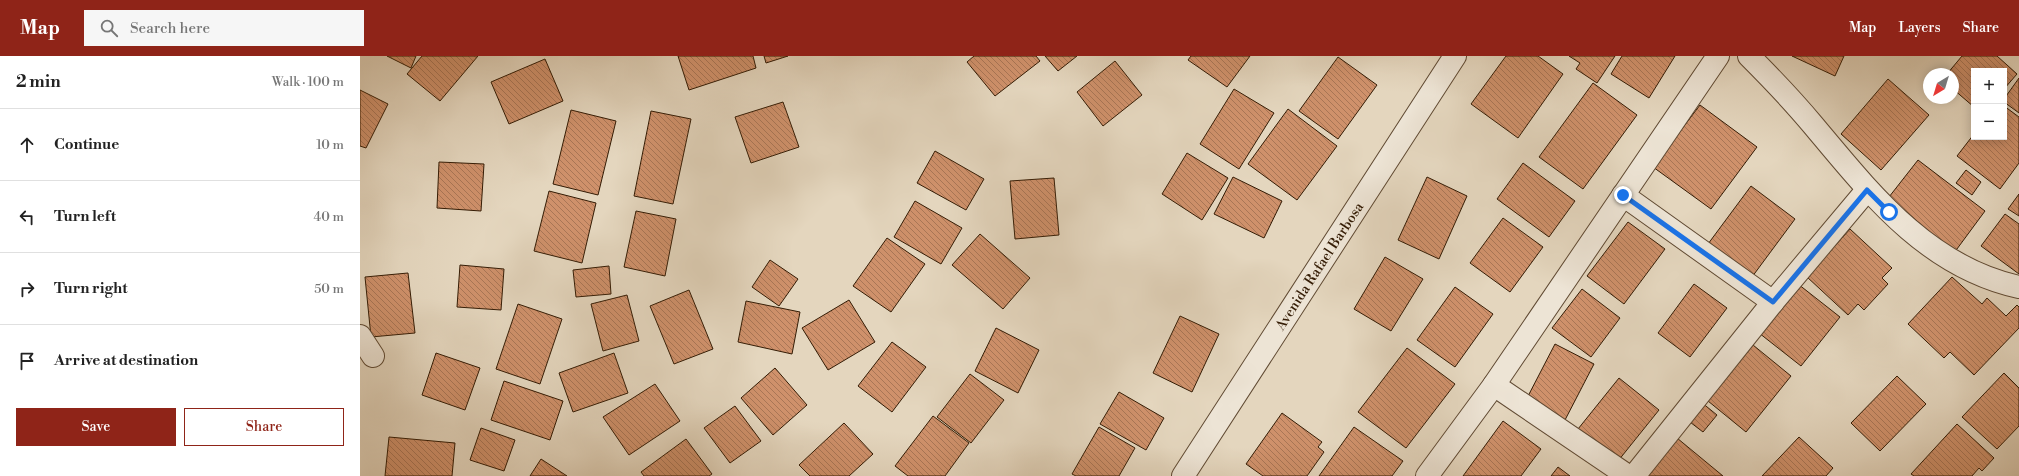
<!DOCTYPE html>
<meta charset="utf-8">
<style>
body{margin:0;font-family:"Libre Bodoni",serif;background:#f6f6f6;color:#222}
.controls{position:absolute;right:12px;top:12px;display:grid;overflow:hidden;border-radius:0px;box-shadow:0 2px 10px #0003}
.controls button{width:36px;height:36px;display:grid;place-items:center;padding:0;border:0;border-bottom:1px solid #e0e0e0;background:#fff;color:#222;font:20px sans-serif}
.compass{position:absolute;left:1563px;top:12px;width:36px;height:36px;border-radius:50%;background:#fff;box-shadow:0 2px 10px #0003;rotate:218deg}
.stop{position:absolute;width:12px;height:12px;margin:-9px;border:3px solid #1a73e8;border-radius:50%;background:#fff}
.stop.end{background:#1a73e8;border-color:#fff;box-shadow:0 1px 4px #0008}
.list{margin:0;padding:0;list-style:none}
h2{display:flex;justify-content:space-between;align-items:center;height:52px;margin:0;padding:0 16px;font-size:17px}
h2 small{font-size:13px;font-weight:400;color:#767676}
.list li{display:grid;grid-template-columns:26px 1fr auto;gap:12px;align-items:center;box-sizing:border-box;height:72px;padding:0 16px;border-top:1px solid #e0e0e0}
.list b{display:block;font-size:15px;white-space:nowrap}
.list em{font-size:13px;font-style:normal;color:#767676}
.actions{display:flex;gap:8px;padding:12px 16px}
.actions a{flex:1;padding:9px 0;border:1px solid #8f2418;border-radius:0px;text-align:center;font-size:14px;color:#8f2418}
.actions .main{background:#8f2418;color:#fff}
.icon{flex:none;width:22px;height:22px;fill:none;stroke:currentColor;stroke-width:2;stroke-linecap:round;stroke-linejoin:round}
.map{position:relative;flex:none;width:1659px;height:420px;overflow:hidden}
header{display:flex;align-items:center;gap:24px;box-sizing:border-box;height:56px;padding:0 20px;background:#8f2418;color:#fff}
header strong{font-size:19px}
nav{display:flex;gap:22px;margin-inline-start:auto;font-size:14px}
.search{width:280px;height:36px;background:#f6f6f6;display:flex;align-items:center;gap:10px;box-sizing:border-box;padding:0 14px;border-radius:0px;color:#767676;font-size:15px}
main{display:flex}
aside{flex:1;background:#fff}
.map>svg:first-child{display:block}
.building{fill:url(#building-back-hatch);stroke:#341c05}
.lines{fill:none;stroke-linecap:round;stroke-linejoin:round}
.minor-casing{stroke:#604a33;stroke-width:24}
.minor{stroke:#ede4d5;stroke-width:22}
.route{stroke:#1a73e8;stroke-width:5}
.labels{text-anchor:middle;stroke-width:3;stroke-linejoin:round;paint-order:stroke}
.street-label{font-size:14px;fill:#341c05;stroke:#ede4d5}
</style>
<header>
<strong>Map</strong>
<div class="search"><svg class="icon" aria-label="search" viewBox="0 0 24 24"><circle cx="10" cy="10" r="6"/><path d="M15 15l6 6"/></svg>Search here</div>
<nav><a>Map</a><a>Layers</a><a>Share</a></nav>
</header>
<main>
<aside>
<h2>2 min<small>Walk · 100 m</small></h2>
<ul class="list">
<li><svg class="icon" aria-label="ahead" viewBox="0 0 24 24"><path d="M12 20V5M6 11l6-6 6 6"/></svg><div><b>Continue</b></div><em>10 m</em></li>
<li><svg class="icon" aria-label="left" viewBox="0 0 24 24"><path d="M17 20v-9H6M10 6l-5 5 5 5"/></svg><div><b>Turn left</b></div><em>40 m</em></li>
<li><svg class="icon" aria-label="right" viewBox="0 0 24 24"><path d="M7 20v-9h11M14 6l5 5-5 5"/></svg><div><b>Turn right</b></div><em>50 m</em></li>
<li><svg class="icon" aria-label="arrive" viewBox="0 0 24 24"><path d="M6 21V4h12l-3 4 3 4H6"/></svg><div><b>Arrive at destination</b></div></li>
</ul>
<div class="actions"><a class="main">Save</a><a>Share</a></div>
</aside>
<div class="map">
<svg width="1659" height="420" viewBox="0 0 1659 420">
<defs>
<pattern id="building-back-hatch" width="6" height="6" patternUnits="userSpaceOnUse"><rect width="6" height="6" fill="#cf916b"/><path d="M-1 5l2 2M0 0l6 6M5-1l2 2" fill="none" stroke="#a97656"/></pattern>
</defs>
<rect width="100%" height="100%" fill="#e4d6be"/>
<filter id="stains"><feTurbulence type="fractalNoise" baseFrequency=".005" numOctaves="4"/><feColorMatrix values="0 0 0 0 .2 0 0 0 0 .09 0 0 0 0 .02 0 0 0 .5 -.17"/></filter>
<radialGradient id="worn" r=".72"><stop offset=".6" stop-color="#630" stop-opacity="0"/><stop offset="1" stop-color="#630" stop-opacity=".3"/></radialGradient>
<!-- building -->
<g class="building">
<polygon points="27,0 56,0 51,12"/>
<polygon points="62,0 118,0 80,45 47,18"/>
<polygon points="318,0 393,0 396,12 329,34"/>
<polygon points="404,0 428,0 406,7"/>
<polygon points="614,0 676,0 680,5 635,40 607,6"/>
<polygon points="685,0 717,0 698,15"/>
<polygon points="831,0 890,0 867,31 828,4"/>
<polygon points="1146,0 1178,0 1203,18 1158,82 1111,48"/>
<polygon points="1209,0 1255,0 1237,27 1216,13 1220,7"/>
<polygon points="1262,0 1315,0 1289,42 1251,18"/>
<polygon points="1432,0 1484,0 1475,20"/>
<polygon points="1602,0 1637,0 1657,18 1644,33 1644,15 1614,15 1614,51 1593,33 1593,18 1587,18"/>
<polygon points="978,1 1017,29 978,83 939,55"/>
<polygon points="185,3 203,45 149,68 131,26"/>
<polygon points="755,5 782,39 743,70 717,36"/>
<polygon points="1659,22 1659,57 1644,46 1644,43"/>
<polygon points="1528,23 1569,59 1521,114 1481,78"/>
<polygon points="1233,27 1277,59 1223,133 1179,101"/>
<polygon points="874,33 914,57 879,113 840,88"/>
<polygon points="0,34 28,48 6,92 0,90"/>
<polygon points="423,46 439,91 391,107 375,61"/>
<polygon points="1340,49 1397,91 1351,153 1293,111"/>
<polygon points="1644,50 1659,61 1659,107 1640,133 1597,100 1614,78 1614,81 1644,81"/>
<polygon points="928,53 977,90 937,144 888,108"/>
<polygon points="211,54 256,65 238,139 193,128"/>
<polygon points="291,55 331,63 313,148 274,140"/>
<polygon points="575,95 624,123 606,154 557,127"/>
<polygon points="827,97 868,122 842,164 802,138"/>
<polygon points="1558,104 1625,155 1594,197 1529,141"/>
<polygon points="79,106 124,108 121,155 77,152"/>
<polygon points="1163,107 1215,145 1189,181 1137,143"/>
<polygon points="1606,114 1621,126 1612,139 1596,127"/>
<polygon points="873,121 922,145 904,182 854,158"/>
<polygon points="1067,121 1107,140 1079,203 1038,184"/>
<polygon points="694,122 699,179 655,183 650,125"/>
<polygon points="1391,130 1435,163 1392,221 1348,188"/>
<polygon points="189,135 236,147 222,207 174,195"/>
<polygon points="1659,138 1659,160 1648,153"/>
<polygon points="555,145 602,172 581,208 534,181"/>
<polygon points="276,155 316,163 305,220 264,211"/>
<polygon points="1645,158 1659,168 1659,218 1621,190"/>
<polygon points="1143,162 1183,191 1150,236 1110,207"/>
<polygon points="1268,166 1305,193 1264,248 1227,220"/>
<polygon points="1490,173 1532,212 1522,222 1528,228 1504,254 1498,248 1488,259 1447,221"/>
<polygon points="620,178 670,222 643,253 592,209"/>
<polygon points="527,182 565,208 531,256 493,230"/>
<polygon points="1025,201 1063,223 1031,275 994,253"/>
<polygon points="410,204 438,223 419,250 392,231"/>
<polygon points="100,209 144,213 141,254 97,251"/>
<polygon points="249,210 251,238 216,241 213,214"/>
<polygon points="48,217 55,277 11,281 5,221"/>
<polygon points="1592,221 1622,248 1627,242 1646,260 1657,249 1659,251 1659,272 1614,319 1590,296 1584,302 1548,268"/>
<polygon points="1334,228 1367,252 1330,301 1298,277"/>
<polygon points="1438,228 1480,261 1441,310 1399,277"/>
<polygon points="1095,231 1133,258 1095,311 1057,284"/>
<polygon points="1222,233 1260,262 1231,301 1192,272"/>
<polygon points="329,234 353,293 314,308 290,250"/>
<polygon points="267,239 279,285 243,295 231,248"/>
<polygon points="489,244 515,286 468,314 442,272"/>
<polygon points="386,245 440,256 432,298 378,286"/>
<polygon points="158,248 202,263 180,328 136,313"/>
<polygon points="820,260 859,278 832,336 793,317"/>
<polygon points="636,272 679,294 658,337 615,315"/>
<polygon points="532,286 566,311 532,356 498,330"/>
<polygon points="1195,288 1234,308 1205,364 1166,344"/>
<polygon points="1393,289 1431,320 1386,376 1348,345"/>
<polygon points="1047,292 1095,328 1046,392 998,356"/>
<polygon points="76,297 120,312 105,354 62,339"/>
<polygon points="254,297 268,337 213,356 199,317"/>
<polygon points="415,312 447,349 413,379 381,342"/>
<polygon points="1644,317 1659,332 1659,370 1637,393 1602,361"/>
<polygon points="610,318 644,344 611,387 577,361"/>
<polygon points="1537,320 1566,348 1520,395 1491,367"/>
<polygon points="1259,322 1299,354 1258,405 1218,373"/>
<polygon points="144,325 203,345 190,384 131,364"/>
<polygon points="295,328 320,365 269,399 243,361"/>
<polygon points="759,336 804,362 786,394 740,368"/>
<polygon points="1341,346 1357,359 1343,376 1326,363"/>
<polygon points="375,350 401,385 370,407 344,372"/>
<polygon points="922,357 962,386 958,391 964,396 947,420 903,420 886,408"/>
<polygon points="573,360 609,387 585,420 548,420 535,410"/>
<polygon points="1143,365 1181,393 1161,420 1103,420"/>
<polygon points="484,367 513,398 489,420 450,420 439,409"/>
<polygon points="1597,368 1634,402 1622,415 1619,412 1612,420 1554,420 1551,418"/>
<polygon points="739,371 775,392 759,420 716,420 712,418"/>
<polygon points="994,371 1043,405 1032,420 959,420"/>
<polygon points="121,372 155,384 144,415 110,404"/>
<polygon points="29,381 95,387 92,420 25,420"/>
<polygon points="1439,381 1473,412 1466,420 1402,420"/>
<polygon points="1317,382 1363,420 1286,420"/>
<polygon points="326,383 352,418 349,420 284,420 281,416"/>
<polygon points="181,403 207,420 170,420"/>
<polygon points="1198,411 1210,420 1191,420"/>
</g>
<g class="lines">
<!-- minor casing -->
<g class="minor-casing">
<g id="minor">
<path d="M1389,0c22,22 44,45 64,69 57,68 114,142 206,162"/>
<polyline points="1263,139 1413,246"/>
<polyline points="0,280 13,300"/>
<polyline points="1134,329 1268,420"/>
<polyline points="823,420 1095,0"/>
<polyline points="1067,420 1134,329 1358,0"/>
<polyline points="1274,420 1413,246 1507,134"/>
</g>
</g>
<!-- minor -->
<use href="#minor" class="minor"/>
</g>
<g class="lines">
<!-- route -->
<polyline class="route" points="1263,139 1413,246 1507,134 1529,156"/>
</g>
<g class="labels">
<!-- street labels -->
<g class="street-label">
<text transform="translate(959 210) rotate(-57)" y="5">Avenida Rafael Barbosa</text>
</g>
</g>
<rect width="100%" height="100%" filter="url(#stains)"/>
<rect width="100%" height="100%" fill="url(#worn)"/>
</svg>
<div class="controls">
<button>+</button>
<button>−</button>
</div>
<svg class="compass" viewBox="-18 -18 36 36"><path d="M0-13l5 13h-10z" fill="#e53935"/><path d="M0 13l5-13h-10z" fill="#767676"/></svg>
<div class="stop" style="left:1529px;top:156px"></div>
<div class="stop end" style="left:1263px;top:139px"></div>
</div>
</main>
